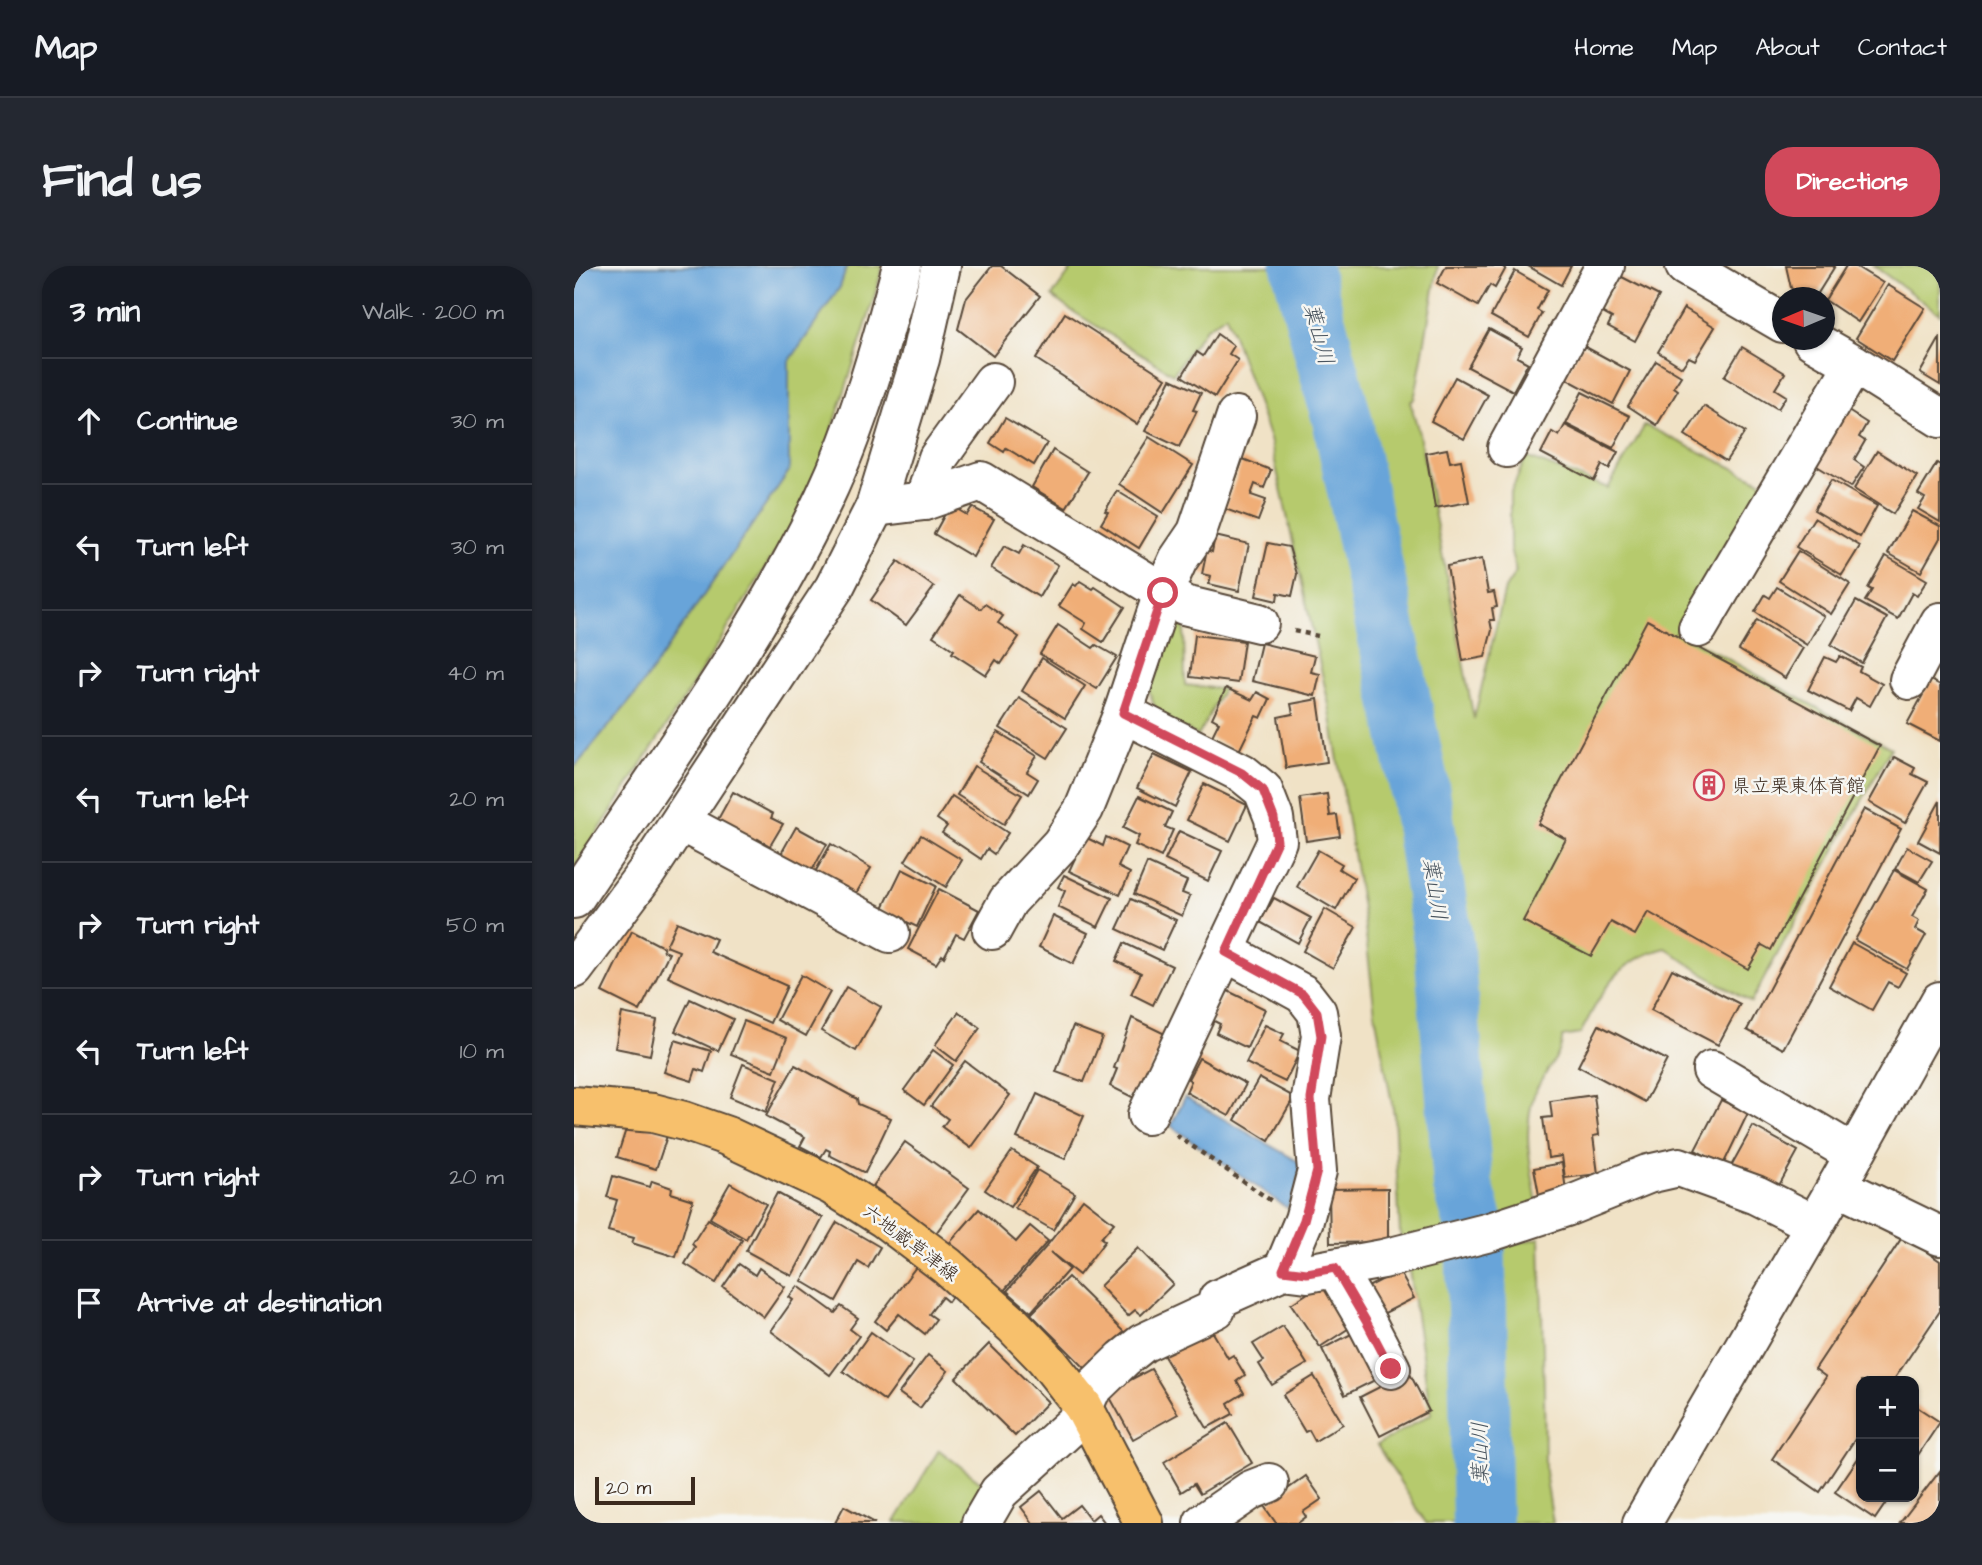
<!DOCTYPE html>
<meta charset="utf-8">
<style>
body{margin:0;font-family:"Architects Daughter","Klee One",sans-serif;background:#242831;color:#f1f3f6}
.controls{position:absolute;right:21px;bottom:21px;display:grid;overflow:hidden;border-radius:14px;box-shadow:0 2px 5px #0004}
.controls button{width:63px;height:63px;display:grid;place-items:center;padding:0;border:0;border-bottom:2px solid #363941;background:#171b24;color:#f1f3f6;font:35px sans-serif}
.compass{position:absolute;left:1198px;top:21px;width:63px;height:63px;border-radius:50%;background:#171b24;box-shadow:0 2px 5px #0004;rotate:268deg}
.scale{position:absolute;left:21px;bottom:18px;width:100px;box-sizing:border-box;padding-left:7px;border:4px solid #3b2a1e;border-top:0;font-size:19px;line-height:24px;white-space:nowrap;color:#3b2a1e;-webkit-text-stroke:5px #f6f6f2;paint-order:stroke}
.stop{position:absolute;width:21px;height:21px;margin:-16px;border:5px solid #d1495b;border-radius:50%;background:#fff}
.stop.end{background:#d1495b;border-color:#fff;box-shadow:0 2px 7px #0008}
.list{margin:0;padding:0;list-style:none}
h2{display:flex;justify-content:space-between;align-items:center;height:91px;margin:0;padding:0 28px;font-size:30px}
h2 small{font-size:23px;font-weight:400;color:#9ea1a6}
.list li{display:grid;grid-template-columns:46px 1fr auto;gap:21px;align-items:center;box-sizing:border-box;height:126px;padding:0 28px;border-top:2px solid #363941}
.list b{display:block;font-size:26px;white-space:nowrap}
.list em{font-size:23px;font-style:normal;color:#9ea1a6}
.icon{flex:none;width:38px;height:38px;fill:none;stroke:currentColor;stroke-width:2;stroke-linecap:round;stroke-linejoin:round}
.map{position:relative;flex:none;width:1366px;height:1257px;overflow:hidden;border-radius:28px}
header{display:flex;align-items:center;gap:42px;box-sizing:border-box;height:98px;padding:0 35px;background:#171b24;border-bottom:2px solid #363941}
header strong{font-size:33px}
nav{display:flex;gap:38px;margin-inline-start:auto;font-size:24px}
.intro{display:flex;align-items:center;justify-content:space-between;box-sizing:border-box;height:168px;padding:0 42px}
h1{margin:0;font-size:49px}
.button{padding:18px 32px;border-radius:28px;background:#d1495b;color:#fff;font-size:24px;font-weight:700}
main{display:flex;gap:42px;padding:0 42px}
aside{flex:1;background:#171b24;border-radius:28px;box-shadow:0 2px 5px #0004}
.map>svg:first-child{display:block}
.green{fill:#b6ca6d;stroke:#787a46;stroke-width:2}
.water{fill:#67a4d9;stroke:#51677c;stroke-width:2}
.lines{fill:none;stroke-linecap:round;stroke-linejoin:round}
.river{stroke:#67a4d9;stroke-width:60}
.building{fill:#f0ae77}
.minor-casing{stroke:#564637;stroke-width:42}
.major-casing{stroke:#564637;stroke-width:42}
.path{stroke:#564637;stroke-width:4.5;stroke-dasharray:5 5;stroke-linecap:butt}
.minor{stroke:#fff;stroke-width:38}
.major{stroke:#f7c06c;stroke-width:38}
.route{stroke:#d1495b;stroke-width:9}
.labels{text-anchor:middle;stroke-width:5;stroke-linejoin:round;paint-order:stroke}
.poi-label{font-size:19px;fill:#3b2a1e;stroke:#f6f6f2;text-anchor:start}
.street-label{font-size:19px;fill:#3b2a1e;stroke:#f6f6f2}
.water-label{font-size:21px;font-style:italic;fill:#4a555f;stroke:#f6f6f2}
</style>
<header>
<strong>Map</strong>
<nav><a>Home</a><a>Map</a><a>About</a><a>Contact</a></nav>
</header>
<div class="intro"><h1>Find us</h1><a class="button">Directions</a></div>
<main>
<aside>
<h2>3 min<small>Walk · 200 m</small></h2>
<ul class="list">
<li><svg class="icon" aria-label="ahead" viewBox="0 0 24 24"><path d="M12 20V5M6 11l6-6 6 6"/></svg><div><b>Continue</b></div><em>30 m</em></li>
<li><svg class="icon" aria-label="left" viewBox="0 0 24 24"><path d="M17 20v-9H6M10 6l-5 5 5 5"/></svg><div><b>Turn left</b></div><em>30 m</em></li>
<li><svg class="icon" aria-label="right" viewBox="0 0 24 24"><path d="M7 20v-9h11M14 6l5 5-5 5"/></svg><div><b>Turn right</b></div><em>40 m</em></li>
<li><svg class="icon" aria-label="left" viewBox="0 0 24 24"><path d="M17 20v-9H6M10 6l-5 5 5 5"/></svg><div><b>Turn left</b></div><em>20 m</em></li>
<li><svg class="icon" aria-label="right" viewBox="0 0 24 24"><path d="M7 20v-9h11M14 6l5 5-5 5"/></svg><div><b>Turn right</b></div><em>50 m</em></li>
<li><svg class="icon" aria-label="left" viewBox="0 0 24 24"><path d="M17 20v-9H6M10 6l-5 5 5 5"/></svg><div><b>Turn left</b></div><em>10 m</em></li>
<li><svg class="icon" aria-label="right" viewBox="0 0 24 24"><path d="M7 20v-9h11M14 6l5 5-5 5"/></svg><div><b>Turn right</b></div><em>20 m</em></li>
<li><svg class="icon" aria-label="arrive" viewBox="0 0 24 24"><path d="M6 21V4h12l-3 4 3 4H6"/></svg><div><b>Arrive at destination</b></div></li>
</ul>
</aside>
<div class="map">
<svg width="1366" height="1257" viewBox="0 0 1366 1257">
<rect width="100%" height="100%" fill="#f6f6f2"/>
<filter id="ink" filterUnits="userSpaceOnUse"><feTurbulence type="fractalNoise" baseFrequency=".0143" numOctaves="2"/><feDisplacementMap in="SourceGraphic" scale="14" xChannelSelector="R" yChannelSelector="G"/><feConvolveMatrix kernelMatrix="1 2 1 2 8 2 1 2 1" color-interpolation-filters="sRGB"/></filter>
<filter id="wash" filterUnits="userSpaceOnUse"><feTurbulence type="fractalNoise" baseFrequency=".00686" numOctaves="4" result="noise"/><feDisplacementMap in="SourceGraphic" scale="28" xChannelSelector="R" yChannelSelector="G"/><feGaussianBlur stdDeviation="1.57" result="paint"/><feColorMatrix in="noise" values="0 0 0 0 0 0 0 0 0 0 0 0 0 0 0 0 0 1.4 0 .05"/><feComposite in="paint" operator="in"/></filter>
<g filter="url(#wash)">
<rect width="100%" height="100%" fill="#f0e2c6"/>
<!-- green -->
<g class="green">
<polygon points="273,0 309,0 295,49 248,196 220,256 106,439 0,603 0,502 61,429 215,205 215,96 266,21"/>
<polygon points="500,0 698,0 726,93 748,178 821,528 852,766 864,819 880,965 876,996 885,1020 891,1194 890,1257 852,1257 803,1179 857,1148 834,997 826,967 820,848 801,748 791,661 755,439 696,173 652,49 631,63 599,108 492,41 478,30"/>
<path d="M743,0h121l-21,120 -3,13 -4,3 8,27 56,290 31,-130 11,-17 -6,-23v-55l16,-37 82,31 37,-63 119,58 -88,148 215,117 -140,254 -46,-27 -39,-27c-52,13 -63,44 -86,86l-18,3c2,18 -22,39 -28,58 -12,38 -3,71 3,109l-44,17 -12,-22 -10,-103v-69l-30,-225 -84,-397z"/>
<polygon points="1300,0 1366,0 1366,48"/>
<polygon points="610,358 611,419 649,423 624,470 583,448 574,421 588,368"/>
<polygon points="966,972 970,1123 971,1206 979,1257 922,1257 924,1190 916,1001 920,995 919,982"/>
<polygon points="365,1184 416,1223 396,1257 321,1256"/>
</g>
<!-- water -->
<g class="water">
<polygon points="0,0 273,0 266,21 215,96 215,205 61,429 0,502"/>
<polygon points="611,831 727,897 723,921 713,942 597,860"/>
</g>
<g class="lines">
<!-- river -->
<polyline class="river" points="727,0 768,153 845,520 870,681 889,920 901,960 908,1257"/>
</g>
<g id="blocks">
<!-- building -->
<g class="building">
<polygon points="418,0 427,0 466,30 419,90 384,63 392,33"/>
<polygon points="872,0 928,0 932,2 921,22 916,19 904,40 863,17"/>
<polygon points="954,0 997,0 987,19"/>
<polygon points="1212,0 1261,0 1241,32 1232,32 1217,22"/>
<polygon points="1272,0 1281,0 1309,17 1284,56 1251,34"/>
<polygon points="941,5 974,24 963,44 968,47 955,71 917,50"/>
<polygon points="1046,10 1085,30 1061,75 1034,60 1038,52 1027,46"/>
<polygon points="1314,19 1351,42 1318,95 1282,72"/>
<polygon points="1110,42 1141,61 1121,94 1115,91 1108,101 1084,86"/>
<polygon points="491,47 592,112 563,158 462,93"/>
<polygon points="915,63 948,81 943,91 954,97 939,125 894,101"/>
<polygon points="643,68 660,80 655,88 664,94 641,131 608,110 623,86 629,90"/>
<polygon points="1366,72 1366,119 1346,107"/>
<polygon points="1008,79 1056,105 1039,138 991,112"/>
<polygon points="1168,81 1211,107 1201,123 1212,130 1204,143 1150,111"/>
<polygon points="1082,95 1107,110 1100,121 1104,124 1083,159 1054,140"/>
<polygon points="881,111 914,129 890,173 857,155"/>
<polygon points="597,113 627,127 619,144 623,145 605,181 571,165"/>
<polygon points="1008,126 1056,150 1039,182 992,158"/>
<polygon points="1130,140 1171,166 1152,195 1111,169"/>
<polygon points="1271,143 1293,157 1285,171 1291,175 1280,194 1290,201 1277,221 1238,197"/>
<polygon points="431,152 473,177 460,199 432,182 430,186 416,177"/>
<polygon points="991,159 1044,186 1035,203 1028,199 1020,215 967,187 978,166 985,170"/>
<polygon points="575,171 619,199 589,247 545,218"/>
<polygon points="873,183 876,196 887,194 895,236 861,242 852,187"/>
<polygon points="479,184 514,206 492,242 458,221"/>
<polygon points="1303,185 1343,210 1319,248 1280,223"/>
<polygon points="669,193 697,204 690,222 681,218 677,229 692,234 684,255 651,243"/>
<polygon points="1363,197 1366,199 1366,256 1344,243 1351,232 1344,228"/>
<polygon points="1257,214 1303,240 1286,271 1240,244"/>
<polygon points="543,225 584,250 565,282 527,258 534,246 531,245"/>
<polygon points="376,239 393,249 398,241 420,253 399,291 360,268"/>
<polygon points="1338,245 1366,260 1366,272 1347,306 1314,287"/>
<polygon points="1240,252 1286,280 1268,309 1222,281"/>
<polygon points="641,270 675,278 665,325 635,318 637,310 628,308 633,284 638,286"/>
<polygon points="694,277 715,281 723,308 718,330 704,327 703,335 682,330"/>
<polygon points="450,279 484,299 465,331 417,302 430,280 445,288"/>
<polygon points="1224,285 1276,318 1257,348 1205,315"/>
<polygon points="1312,290 1353,314 1343,330 1338,327 1324,353 1291,335 1298,324 1294,322"/>
<polygon points="908,293 914,327 920,326 923,341 918,342 920,354 916,354 918,364 911,391 889,395 873,300"/>
<polygon points="324,295 360,321 332,359 297,334"/>
<polygon points="506,315 519,323 521,321 551,341 529,376 509,363 512,357 485,340 499,318 502,320"/>
<polygon points="1203,321 1250,350 1233,379 1181,346 1191,329 1196,332"/>
<polygon points="386,329 407,343 411,338 429,350 424,357 445,371 427,398 422,394 412,409 378,387 380,384 359,370"/>
<polygon points="1282,335 1313,352 1288,397 1257,379"/>
<polygon points="1073,354 1306,480 1197,684 1188,679 1174,703 1074,646 1061,669 1037,656 1017,690 949,655 992,573 964,558"/>
<polygon points="1183,354 1229,382 1211,412 1165,384"/>
<polygon points="484,359 519,382 522,379 543,391 523,423 466,388"/>
<polygon points="621,369 670,375 664,417 616,411"/>
<polygon points="687,377 741,390 737,406 746,408 741,430 678,415"/>
<polygon points="1266,390 1287,401 1285,405 1308,418 1296,440 1282,432 1275,445 1234,424 1251,391 1262,396"/>
<polygon points="468,392 511,420 491,452 448,425"/>
<polygon points="1357,414 1366,419 1366,475 1333,458"/>
<polygon points="652,422 678,434 683,426 696,433 687,452 682,450 665,485 637,472 645,456 638,452"/>
<polygon points="445,432 493,462 474,492 426,462"/>
<polygon points="744,433 753,496 712,502 704,451 719,448 717,438"/>
<polygon points="424,466 463,490 453,506 464,513 455,528 405,496"/>
<polygon points="580,488 618,506 601,541 563,522"/>
<polygon points="1320,491 1341,502 1338,508 1354,516 1331,557 1295,536"/>
<polygon points="400,500 448,529 430,558 383,529"/>
<polygon points="630,518 673,539 656,575 613,554"/>
<polygon points="159,526 199,548 197,552 209,558 196,580 184,573 182,577 143,555"/>
<polygon points="753,528 756,550 763,549 766,570 732,575 726,532"/>
<polygon points="378,530 434,567 420,588 413,583 407,593 368,567 373,560 363,553"/>
<polygon points="565,530 598,546 591,561 599,564 587,591 561,579 565,570 549,562"/>
<polygon points="1366,535 1366,587 1344,575"/>
<polygon points="1290,543 1327,563 1209,783 1173,764"/>
<polygon points="222,561 253,578 235,610 204,593"/>
<polygon points="605,565 648,585 634,615 591,594"/>
<polygon points="347,569 388,594 372,621 331,595"/>
<polygon points="511,571 529,580 532,571 553,581 544,601 556,607 546,629 495,605"/>
<polygon points="257,578 297,602 280,631 240,608"/>
<polygon points="1333,581 1358,595 1345,616 1321,603"/>
<polygon points="744,584 768,598 765,603 780,612 762,644 723,621"/>
<polygon points="573,597 613,615 608,627 616,630 608,650 560,628"/>
<polygon points="328,603 362,620 343,661 308,644"/>
<polygon points="1320,604 1354,623 1338,651 1345,655 1341,663 1352,669 1333,703 1281,674"/>
<polygon points="490,609 538,632 524,661 484,641 491,625 484,621"/>
<polygon points="365,623 405,644 390,672 382,668 370,691 368,689 362,698 334,683"/>
<polygon points="700,632 737,652 724,677 686,656"/>
<polygon points="557,633 602,654 588,684 543,663"/>
<polygon points="751,643 782,661 759,702 729,685"/>
<polygon points="479,650 514,667 499,698 465,681"/>
<polygon points="103,656 142,673 136,686 213,720 196,757 94,711 105,685 92,680"/>
<polygon points="58,665 89,681 90,685 95,687 66,745 28,726"/>
<polygon points="550,677 598,700 579,739 557,728 567,707 542,695"/>
<polygon points="1278,677 1332,707 1324,721 1314,716 1298,744 1255,720"/>
<polygon points="1098,703 1166,738 1144,779 1077,744"/>
<polygon points="227,709 256,726 232,770 203,754"/>
<polygon points="272,721 307,741 282,785 247,765"/>
<polygon points="652,724 691,743 673,782 642,767 646,758 638,754"/>
<polygon points="116,733 159,753 144,785 101,765"/>
<polygon points="385,746 406,762 382,795 361,779"/>
<polygon points="48,747 83,754 76,789 41,782"/>
<polygon points="558,752 593,769 562,833 536,820 543,803 540,802"/>
<polygon points="170,755 213,772 200,805 157,788"/>
<polygon points="691,759 710,768 706,775 726,785 711,816 672,797"/>
<polygon points="1025,759 1093,794 1071,836 1004,800"/>
<polygon points="499,760 528,771 510,816 482,806"/>
<polygon points="101,774 137,785 130,806 122,803 118,815 90,806"/>
<polygon points="359,784 379,799 350,839 330,824"/>
<polygon points="625,792 672,818 655,850 612,826 617,815 614,813"/>
<polygon points="391,795 436,829 397,882 368,861 374,853 357,840"/>
<polygon points="169,798 205,813 192,846 156,831"/>
<polygon points="221,799 283,833 284,838 317,852 291,907 255,889 256,885 252,883 247,891 226,880 231,871 192,850"/>
<polygon points="685,812 720,831 695,875 661,854"/>
<polygon points="463,828 510,850 491,893 443,872"/>
<polygon points="1020,829 1025,869 1019,870 1024,908 991,912 988,890 974,892 969,852 978,851 976,835"/>
<polygon points="1147,834 1174,847 1149,899 1121,884"/>
<polygon points="55,854 94,867 82,903 43,891"/>
<polygon points="1179,860 1224,885 1202,925 1157,900"/>
<polygon points="331,876 395,922 362,967 299,920"/>
<polygon points="438,885 463,901 436,941 411,924"/>
<polygon points="988,897 992,924 965,929 960,902"/>
<polygon points="463,904 501,927 479,964 441,942"/>
<polygon points="39,910 76,921 78,915 98,922 97,927 119,934 102,991 58,977 60,972 34,965 43,934 33,931"/>
<polygon points="156,917 192,938 172,973 136,952"/>
<polygon points="814,922 814,976 756,977 755,923"/>
<polygon points="203,927 249,952 218,1010 172,985"/>
<polygon points="509,933 540,957 527,972 531,975 505,1009 476,986 495,1003 457,1046 433,1025 471,982"/>
<polygon points="405,943 442,976 456,960 474,975 427,1028 373,980"/>
<polygon points="134,953 168,974 142,1017 111,998 121,981 118,978"/>
<polygon points="263,956 306,981 294,1002 284,996 262,1035 228,1015"/>
<polygon points="1329,970 1366,995 1366,1045 1319,1115 1287,1115 1287,1164 1246,1226 1198,1193 1252,1111 1241,1103"/>
<polygon points="564,982 599,1018 567,1049 561,1044 554,1050 526,1020"/>
<polygon points="345,997 382,1025 374,1036 368,1031 355,1048 362,1053 351,1068 325,1048 312,1064 301,1055"/>
<polygon points="165,998 181,1009 185,1002 211,1021 190,1051 149,1021"/>
<polygon points="825,1005 840,1032 799,1053 784,1026"/>
<polygon points="494,1011 558,1074 513,1104 457,1048"/>
<polygon points="754,1014 783,1057 746,1081 717,1038"/>
<polygon points="224,1020 261,1047 267,1040 284,1052 276,1063 285,1070 256,1109 197,1065 219,1034 215,1031"/>
<polygon points="634,1058 654,1092 659,1089 671,1109 663,1115 670,1127 654,1137 659,1148 633,1162 587,1085"/>
<polygon points="709,1060 733,1098 698,1119 685,1098 690,1095 679,1078"/>
<polygon points="787,1063 811,1109 771,1129 748,1083"/>
<polygon points="297,1066 339,1096 311,1135 269,1105"/>
<polygon points="415,1078 474,1136 441,1170 382,1112"/>
<polygon points="354,1089 374,1105 346,1142 325,1127"/>
<polygon points="577,1103 604,1148 559,1173 533,1126"/>
<polygon points="835,1106 855,1145 806,1170 786,1131"/>
<polygon points="740,1110 769,1158 741,1175 735,1164 731,1166 709,1129"/>
<polygon points="1340,1139 1366,1156 1340,1195"/>
<polygon points="654,1157 678,1197 626,1228 620,1218 607,1226 590,1196"/>
<polygon points="1287,1188 1287,1231 1316,1231 1301,1253 1261,1226"/>
<polygon points="1366,1205 1366,1257 1326,1257"/>
<polygon points="732,1210 748,1233 729,1246 732,1251 724,1257 702,1257 690,1240"/>
<polygon points="467,1225 488,1252 505,1239 517,1254 524,1248 531,1257 459,1257 447,1241"/>
<polygon points="270,1240 301,1257 261,1257"/>
</g>
</g>
</g>
<g filter="url(#ink)">
<use href="#blocks" fill-opacity="0" stroke="#564637" stroke-width="2"/>
<g class="lines">
<!-- minor casing -->
<g class="minor-casing">
<g id="minor">
<polyline points="1111,0 1209,57"/>
<polyline points="1238,74 1280,98 1366,152"/>
<polyline points="933,182 1031,0"/>
<polyline points="350,235 364,192 419,116"/>
<polyline points="301,241 350,235 407,215 610,339 685,357"/>
<polyline points="1124,362 1280,98"/>
<polyline points="1335,414 1366,356"/>
<polyline points="549,447 668,507 689,524 700,552 703,575 573,849"/>
<polyline points="107,556 316,667"/>
<path d="M0,633c87,-131 183,-259 250,-401 35,-74 57,-153 78,-232"/>
<polyline points="418,664 434,635 487,578 510,543 549,447 589,327 604,294 623,266 662,150"/>
<polyline points="652,686 729,728 743,746 747,770 737,833 743,905 730,954 709,1004"/>
<polyline points="0,703 74,604 260,322 301,241 346,93 367,0"/>
<polyline points="1138,804 1280,888"/>
<polyline points="1263,920 1366,970"/>
<polyline points="761,1002 792,1055 817,1103"/>
<polyline points="407,1257 425,1226 503,1155 517,1124 549,1093 569,1077 642,1043 644,1033 709,1004 733,1007 809,993 916,966 992,941 1074,908 1105,901 1182,929 1240,958"/>
<polyline points="629,1257 677,1224 695,1217"/>
<polyline points="1068,1257 1263,920 1366,735"/>
</g>
</g>
<!-- major casing -->
<g class="major-casing">
<polyline id="major" points="0,840 79,847 110,855 153,870 257,919 311,953 373,1000 439,1059 471,1092 509,1140 570,1257"/>
</g>
<!-- path -->
<g class="path">
<polyline points="720,365 744,370"/>
<polyline points="602,869 699,936"/>
</g>
<!-- minor -->
<use href="#minor" class="minor"/>
<!-- major -->
<use href="#major" class="major"/>
</g>
</g>
<g class="lines" filter="url(#ink)">
<!-- route -->
<polyline class="route" points="589,327 549,447 668,507 689,524 700,552 703,575 652,686 729,728 743,746 747,770 737,833 743,905 730,954 709,1004 733,1007 761,1002 792,1055 817,1103"/>
</g>
<!-- icons -->
<defs>
<g id="building-ring" transform="scale(1.575)"><circle r="9.5" fill="#f6f6f2" stroke="#d1495b" stroke-width="1.5"/><path d="M-4-6H4V6H1V3H-1V6H-4ZM-2.5-4.3h1.7v1.8h-1.7ZM.8-4.3h1.7v1.8H.8ZM-2.5-1h1.7V.8h-1.7ZM.8-1h1.7V.8H.8Z" fill="#d1495b"/></g>
</defs>
<g fill-rule="evenodd">
<use href="#building-ring" x="1135" y="519"/>
</g>
<g class="labels">
<!-- poi labels -->
<g class="poi-label">
<text x="1158" y="526">県立栗東体育館</text>
</g>
<!-- street labels -->
<g class="street-label">
<text transform="translate(337 976) rotate(37)" y="7">六地蔵草津線</text>
</g>
<!-- water labels -->
<g class="water-label">
<text transform="translate(745 68) rotate(75)" y="7">葉山川</text>
<text transform="translate(861 623) rotate(81)" y="7">葉山川</text>
<text transform="translate(906 1187) rotate(-91)" y="7">葉山川</text>
</g>
</g>
</svg>
<div class="controls">
<button>+</button>
<button>−</button>
</div>
<svg class="compass" viewBox="-18 -18 36 36"><path d="M0-13l5 13h-10z" fill="#e53935"/><path d="M0 13l5-13h-10z" fill="#9ea1a6"/></svg>
<div class="scale">20 m</div>
<div class="stop" style="left:589px;top:327px"></div>
<div class="stop end" style="left:817px;top:1103px"></div>
</div>
</main>
